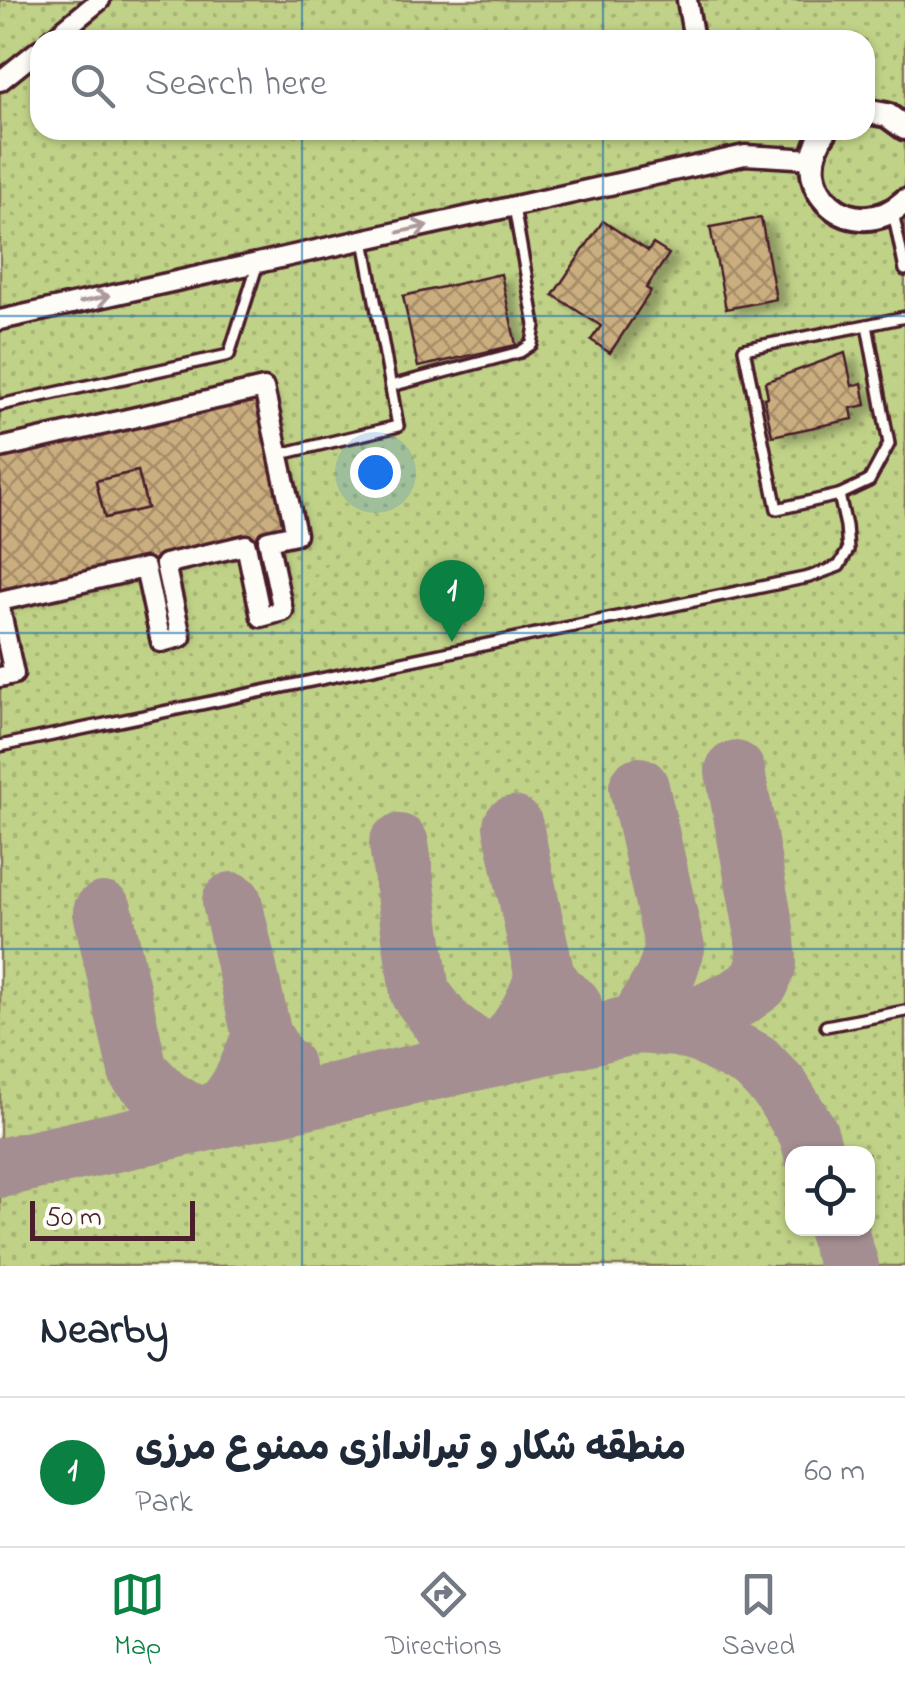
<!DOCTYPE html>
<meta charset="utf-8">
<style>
body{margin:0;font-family:"Indie Flower","Playpen Sans Arabic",sans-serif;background:#f6f6f7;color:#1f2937}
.controls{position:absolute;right:30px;bottom:30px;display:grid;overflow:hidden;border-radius:20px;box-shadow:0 2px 8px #0004}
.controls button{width:90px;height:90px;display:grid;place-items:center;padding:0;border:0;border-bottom:2px solid #e0e1e3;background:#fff;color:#1f2937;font:50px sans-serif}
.scale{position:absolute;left:30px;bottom:25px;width:165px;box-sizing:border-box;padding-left:10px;border:5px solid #4a1f2b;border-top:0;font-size:28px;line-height:35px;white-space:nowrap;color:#4a1f2b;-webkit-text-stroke:8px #fdfcf7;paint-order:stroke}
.you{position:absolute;left:375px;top:472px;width:35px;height:35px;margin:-25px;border:8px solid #fff;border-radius:50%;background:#1a73e8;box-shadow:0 0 0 15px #1a73e833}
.badge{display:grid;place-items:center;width:65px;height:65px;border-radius:50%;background:#0b8043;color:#fff;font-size:32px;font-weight:700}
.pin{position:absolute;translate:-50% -82px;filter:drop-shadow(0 2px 5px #0008)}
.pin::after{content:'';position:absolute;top:52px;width:35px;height:30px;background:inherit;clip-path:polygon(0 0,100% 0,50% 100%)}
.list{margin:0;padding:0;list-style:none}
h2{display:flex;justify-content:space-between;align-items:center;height:130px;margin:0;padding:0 40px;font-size:42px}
h2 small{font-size:32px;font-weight:400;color:#747a83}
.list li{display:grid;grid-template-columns:65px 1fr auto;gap:30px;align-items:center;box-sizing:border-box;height:150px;padding:0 40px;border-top:2px solid #e0e1e3}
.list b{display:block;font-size:38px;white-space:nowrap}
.list p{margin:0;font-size:32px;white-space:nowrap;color:#747a83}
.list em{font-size:32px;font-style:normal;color:#747a83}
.icon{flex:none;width:55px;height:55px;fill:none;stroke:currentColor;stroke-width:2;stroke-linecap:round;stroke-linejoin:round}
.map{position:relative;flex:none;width:905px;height:1266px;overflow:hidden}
.search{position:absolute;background:#fff;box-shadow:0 2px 8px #0004;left:30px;right:30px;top:30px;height:110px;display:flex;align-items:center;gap:25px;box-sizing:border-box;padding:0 35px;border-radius:30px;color:#747a83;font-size:38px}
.sheet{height:280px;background:#fff}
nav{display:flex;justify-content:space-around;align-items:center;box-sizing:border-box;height:140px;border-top:2px solid #e0e1e3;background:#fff;font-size:28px;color:#747a83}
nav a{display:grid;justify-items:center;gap:5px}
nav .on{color:#0b8043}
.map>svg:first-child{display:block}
.park{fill:url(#park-dots);stroke:#857859;stroke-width:2.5;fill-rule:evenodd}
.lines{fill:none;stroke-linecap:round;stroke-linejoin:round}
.taxiway{stroke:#a48e91;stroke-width:60}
.building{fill:url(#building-cross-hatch);stroke:#4a1f2b;stroke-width:2.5;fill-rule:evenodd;filter:url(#shadow)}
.service-casing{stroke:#4a1f2b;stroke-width:16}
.minor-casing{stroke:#4a1f2b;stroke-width:25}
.tertiary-casing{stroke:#4a1f2b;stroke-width:30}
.service{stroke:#fdfcf7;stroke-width:9}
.minor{stroke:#fdfcf7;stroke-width:18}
.tertiary{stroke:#fdfcf7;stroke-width:22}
.oneway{stroke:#ac999b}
.grid{fill:none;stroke:#1f6fb2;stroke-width:2.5;stroke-opacity:0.55}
</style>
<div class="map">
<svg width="905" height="1266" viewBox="0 0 905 1266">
<defs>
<pattern id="park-dots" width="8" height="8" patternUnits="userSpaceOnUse" patternTransform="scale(2.5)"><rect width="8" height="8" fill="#c0d287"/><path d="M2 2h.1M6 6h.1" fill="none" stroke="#a6b475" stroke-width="1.8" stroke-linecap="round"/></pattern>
<pattern id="building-cross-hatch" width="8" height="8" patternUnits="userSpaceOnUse" patternTransform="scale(2.5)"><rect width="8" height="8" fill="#caae7f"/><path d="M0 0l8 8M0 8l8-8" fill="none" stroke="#a68d68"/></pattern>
<filter id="shadow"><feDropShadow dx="11" dy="6" stdDeviation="5" flood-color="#0004"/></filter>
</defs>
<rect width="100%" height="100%" fill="#fdfcf7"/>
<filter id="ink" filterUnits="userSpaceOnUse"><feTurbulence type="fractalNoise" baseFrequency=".01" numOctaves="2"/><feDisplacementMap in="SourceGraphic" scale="20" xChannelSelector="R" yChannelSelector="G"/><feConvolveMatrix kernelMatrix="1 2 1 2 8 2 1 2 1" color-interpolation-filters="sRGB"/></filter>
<g filter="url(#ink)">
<!-- park -->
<path class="park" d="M0,0h905v1266h-905zM40,40h825v90h-825zM792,1154h76v74h-76z"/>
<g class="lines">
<!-- taxiway -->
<g class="taxiway">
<polyline points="513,826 545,977 560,996 572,1005"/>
<path d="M399,844l21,149 24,32 26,20 30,10c22,-28 33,-44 45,-78"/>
<polyline points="232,902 262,1036 277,1061 284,1066"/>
<path d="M103,912l35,159 25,26 21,13 28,10c30,-28 35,-47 50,-84"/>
<polyline points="638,1024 665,978 675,948 639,787"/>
<polyline points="678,1027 741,996 760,982 767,963 764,929 735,771"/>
<polyline points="0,1168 638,1024 678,1027 703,1035 755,1062 780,1088 808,1133 814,1154"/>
<polyline points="837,1228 849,1266"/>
</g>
</g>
<!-- building -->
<g class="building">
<polygon points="761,218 776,299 726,309 710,227"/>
<polygon points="603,221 648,251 653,244 669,254 646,288 651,291 610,353 591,340 601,326 553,295"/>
<polygon points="501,274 516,345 418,367 403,296"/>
<polygon points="845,353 852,386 862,383 866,405 851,408 853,419 772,436 764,398 768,397 765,382"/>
<path d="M264,388l32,146 -28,6 15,71 -22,6 -15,-72 -81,19 16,73 -20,5 -16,-74 -145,33v-153zM138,471l9,37 -42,10 -9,-37z"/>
<polygon points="138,471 147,508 105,518 96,481"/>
</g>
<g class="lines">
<!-- service casing -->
<g class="service-casing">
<g id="service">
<polyline points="893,212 905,270"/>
<polyline points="391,386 520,352 532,344 535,325 514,207"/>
<polyline points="0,405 229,355 258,263"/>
<polyline points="289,452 398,426 364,240"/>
<polyline points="839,495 777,509 744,349 867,325"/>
<polyline points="0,746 809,577 839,566 848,550 846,526 839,495 869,481 889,444 867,325 905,317"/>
<polyline points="826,1026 905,1011"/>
</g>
</g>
<!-- minor casing -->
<g class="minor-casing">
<g id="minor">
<polyline points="687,0 694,40"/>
<polyline points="51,40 100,0"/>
<polyline points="0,81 40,49"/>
<polyline points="0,320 745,155 812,159"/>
<polyline points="0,448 264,388 296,534 268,540 283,611 261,617 246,545 165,564 181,637 161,642 145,568 0,601"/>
<polyline points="0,608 14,674 0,677"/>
</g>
</g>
<!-- tertiary casing -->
<g class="tertiary-casing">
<g id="tertiary">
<polyline points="865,111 887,115 905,128"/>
<path d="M826,130c-43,57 27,119 79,71"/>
</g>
</g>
<!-- service -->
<use href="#service" class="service"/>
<!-- minor -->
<use href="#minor" class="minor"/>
<!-- tertiary -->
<use href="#tertiary" class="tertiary"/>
</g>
<!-- one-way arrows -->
<defs><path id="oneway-shaft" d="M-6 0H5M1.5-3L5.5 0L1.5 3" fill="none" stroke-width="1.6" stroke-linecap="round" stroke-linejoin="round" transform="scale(2.5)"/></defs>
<g class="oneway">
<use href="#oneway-shaft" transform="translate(413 229) rotate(-13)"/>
<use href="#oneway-shaft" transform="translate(95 299) rotate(-12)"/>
</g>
</g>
<!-- grid -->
<path class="grid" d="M302,0v40M603,0v40M302,130v1136M603,130v1136M0,316h905M0,633h905M0,949h905"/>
</svg>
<div class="controls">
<button><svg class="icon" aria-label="locate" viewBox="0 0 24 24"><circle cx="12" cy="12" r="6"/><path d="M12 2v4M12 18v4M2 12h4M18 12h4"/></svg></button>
</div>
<div class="scale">50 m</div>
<div class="you"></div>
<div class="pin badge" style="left:452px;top:642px">1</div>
<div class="search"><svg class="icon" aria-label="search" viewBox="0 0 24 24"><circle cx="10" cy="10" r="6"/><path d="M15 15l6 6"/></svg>Search here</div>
</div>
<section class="sheet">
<h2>Nearby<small></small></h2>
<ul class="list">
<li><span class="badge">1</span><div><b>منطقه شکار و تیراندازی ممنوع مرزی</b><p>Park</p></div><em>60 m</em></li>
</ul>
</section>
<nav>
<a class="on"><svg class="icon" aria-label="map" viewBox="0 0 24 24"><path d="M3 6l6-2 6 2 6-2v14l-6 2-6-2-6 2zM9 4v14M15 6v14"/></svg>Map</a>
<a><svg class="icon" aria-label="directions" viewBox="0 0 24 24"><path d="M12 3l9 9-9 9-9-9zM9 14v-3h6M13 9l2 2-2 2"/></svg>Directions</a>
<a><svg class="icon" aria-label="saved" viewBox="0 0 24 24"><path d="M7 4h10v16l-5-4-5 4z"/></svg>Saved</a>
</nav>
